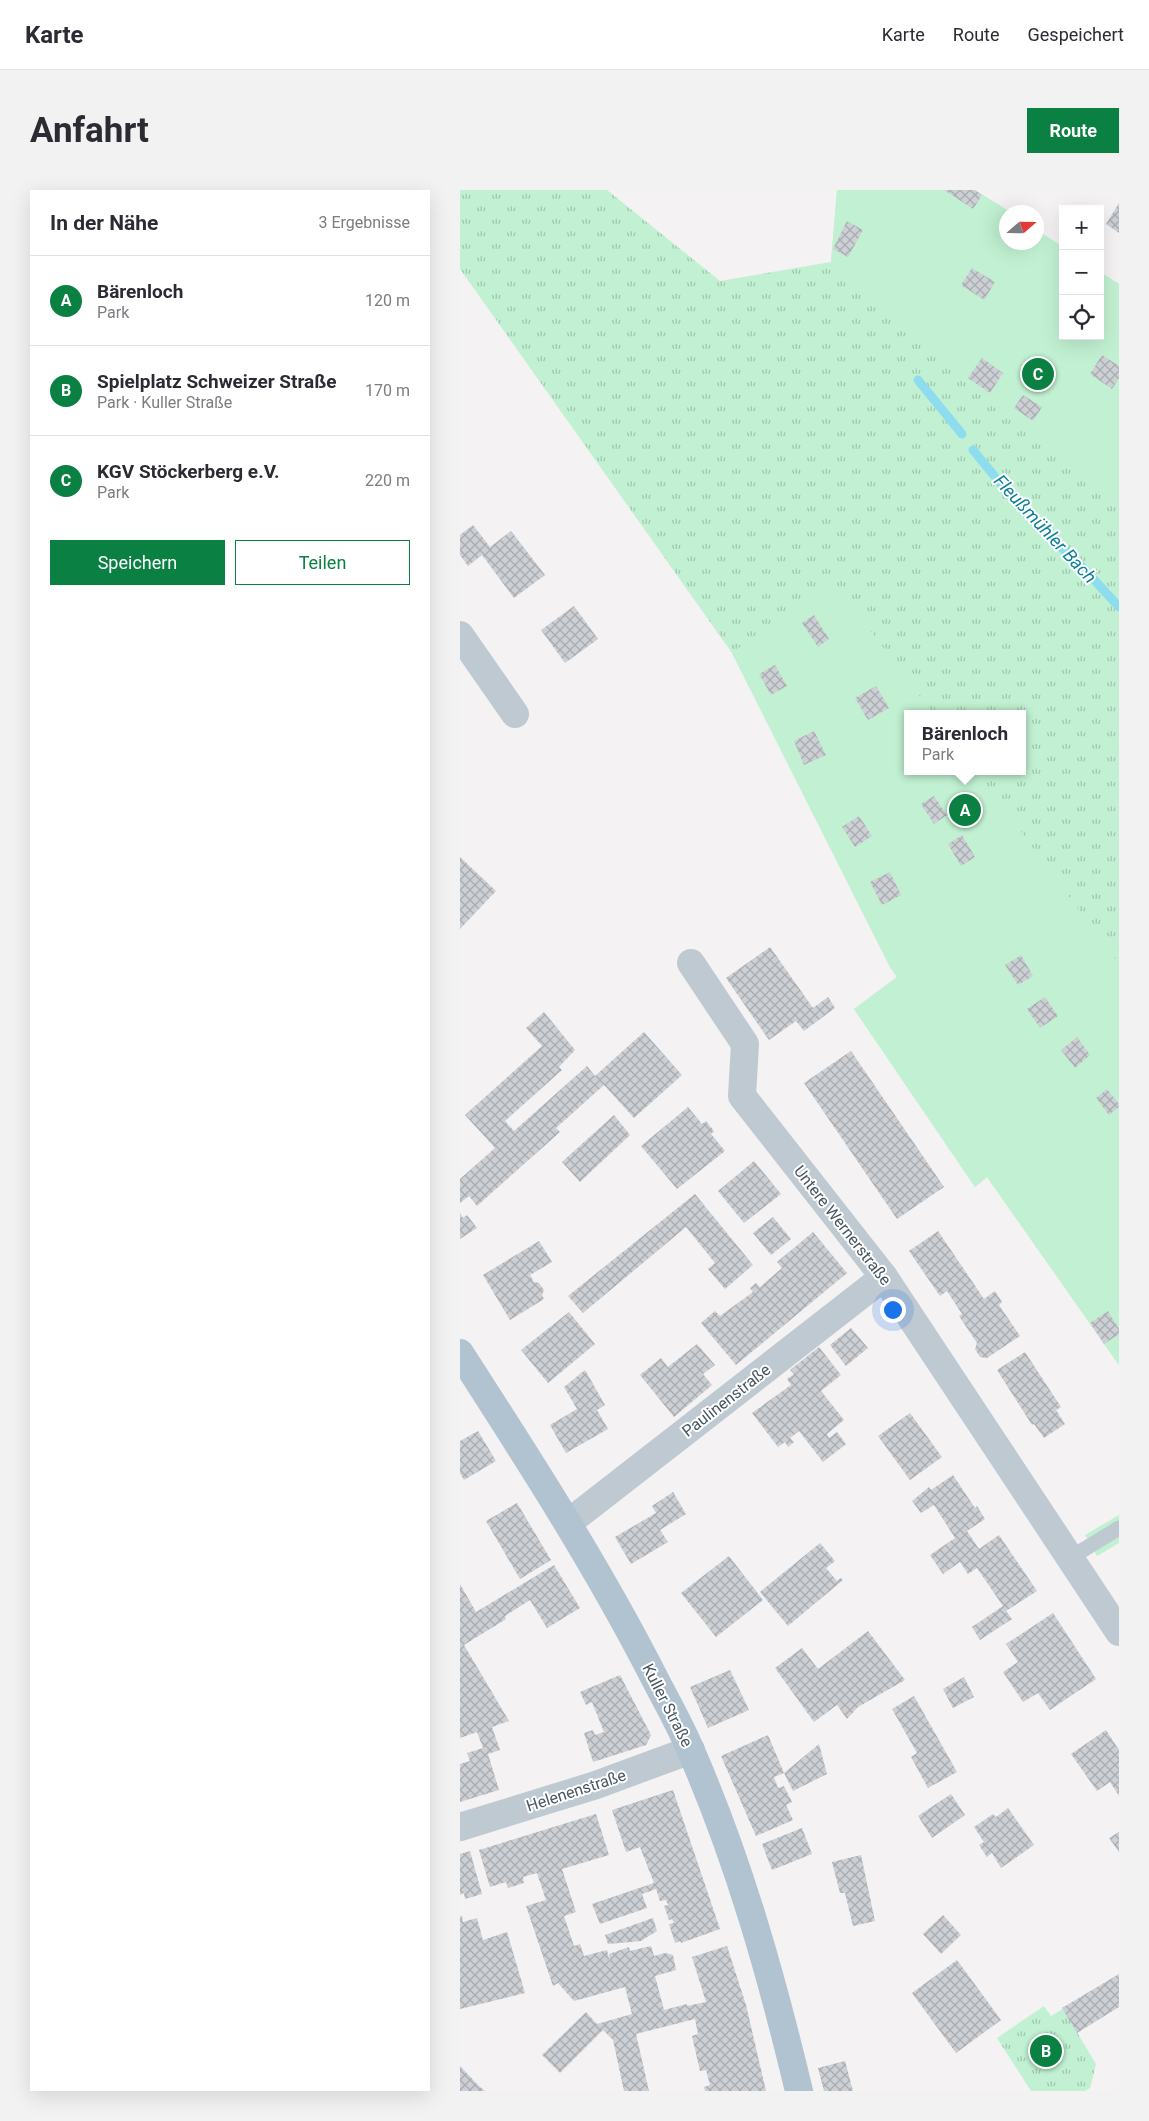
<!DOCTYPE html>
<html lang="de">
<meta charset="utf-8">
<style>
body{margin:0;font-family:Roboto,sans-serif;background:#f2f2f3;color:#2b2b33}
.controls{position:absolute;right:15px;top:15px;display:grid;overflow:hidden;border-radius:0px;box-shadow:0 5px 20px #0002}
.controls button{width:45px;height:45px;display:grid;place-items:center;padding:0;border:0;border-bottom:1px solid #e1e1e2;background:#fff;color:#2b2b33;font:25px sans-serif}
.compass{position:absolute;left:539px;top:15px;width:45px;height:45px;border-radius:50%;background:#fff;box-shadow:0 5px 20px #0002;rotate:70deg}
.you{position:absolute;left:432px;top:1119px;width:18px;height:18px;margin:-12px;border:4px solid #fff;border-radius:50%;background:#1a73e8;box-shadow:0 0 0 8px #1a73e833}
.badge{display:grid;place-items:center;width:32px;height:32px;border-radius:50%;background:#0b8043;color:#fff;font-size:16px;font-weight:700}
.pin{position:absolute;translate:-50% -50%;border:2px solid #fff;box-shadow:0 1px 5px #0006}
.popup{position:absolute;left:444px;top:520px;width:122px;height:65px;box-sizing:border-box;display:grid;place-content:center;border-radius:0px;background:#fff;filter:drop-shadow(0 1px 4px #0005);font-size:16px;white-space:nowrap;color:#7c7c81}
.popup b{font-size:19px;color:#2b2b33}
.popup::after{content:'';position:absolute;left:50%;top:100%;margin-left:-10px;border:10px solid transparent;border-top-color:#fff}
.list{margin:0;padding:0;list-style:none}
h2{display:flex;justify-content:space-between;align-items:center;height:65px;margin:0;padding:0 20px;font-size:21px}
h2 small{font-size:16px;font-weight:400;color:#7c7c81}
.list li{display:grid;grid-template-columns:32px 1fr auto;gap:15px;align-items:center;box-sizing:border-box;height:90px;padding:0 20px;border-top:1px solid #e1e1e2}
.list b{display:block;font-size:19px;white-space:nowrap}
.list p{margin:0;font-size:16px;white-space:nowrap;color:#7c7c81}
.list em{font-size:16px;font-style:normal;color:#7c7c81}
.actions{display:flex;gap:10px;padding:15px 20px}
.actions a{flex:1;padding:11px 0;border:1px solid #0b8043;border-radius:0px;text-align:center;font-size:18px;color:#0b8043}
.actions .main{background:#0b8043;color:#fff}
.icon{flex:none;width:28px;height:28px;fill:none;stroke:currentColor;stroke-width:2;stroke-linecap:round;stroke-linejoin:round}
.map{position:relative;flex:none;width:659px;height:1901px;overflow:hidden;border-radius:0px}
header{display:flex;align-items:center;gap:30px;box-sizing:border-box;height:70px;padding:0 25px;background:#fff;border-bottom:1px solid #e1e1e2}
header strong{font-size:24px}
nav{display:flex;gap:28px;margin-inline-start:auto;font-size:18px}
.intro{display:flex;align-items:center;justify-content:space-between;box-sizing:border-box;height:120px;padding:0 30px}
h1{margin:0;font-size:35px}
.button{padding:12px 22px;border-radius:0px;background:#0b8043;color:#fff;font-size:18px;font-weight:700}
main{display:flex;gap:30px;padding:0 30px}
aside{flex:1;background:#fff;border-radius:0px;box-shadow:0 5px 20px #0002}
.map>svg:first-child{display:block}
.grass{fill:url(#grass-tufts);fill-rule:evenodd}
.garden{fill:#c1f1d2}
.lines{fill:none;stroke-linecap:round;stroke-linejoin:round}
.stream{stroke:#8dddee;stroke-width:9}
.building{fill:url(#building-cross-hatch)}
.service{stroke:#bfc9d1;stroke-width:15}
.minor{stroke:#bfc9d1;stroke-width:28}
.primary{stroke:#b1c2d0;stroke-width:28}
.labels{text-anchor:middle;stroke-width:4;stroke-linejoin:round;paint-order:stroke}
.street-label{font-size:16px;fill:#495660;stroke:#fff}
.water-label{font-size:18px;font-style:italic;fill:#0b809a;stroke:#fff}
</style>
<header>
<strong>Karte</strong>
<nav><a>Karte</a><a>Route</a><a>Gespeichert</a></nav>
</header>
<div class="intro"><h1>Anfahrt</h1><a class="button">Route</a></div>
<main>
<aside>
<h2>In der Nähe<small>3 Ergebnisse</small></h2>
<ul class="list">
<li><span class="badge">A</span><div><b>Bärenloch</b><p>Park</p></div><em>120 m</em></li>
<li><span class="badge">B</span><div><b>Spielplatz Schweizer Straße</b><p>Park · Kuller Straße</p></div><em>170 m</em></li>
<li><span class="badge">C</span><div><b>KGV Stöckerberg e.V.</b><p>Park</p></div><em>220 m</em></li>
</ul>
<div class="actions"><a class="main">Speichern</a><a>Teilen</a></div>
</aside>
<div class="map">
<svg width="659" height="1901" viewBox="0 0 659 1901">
<defs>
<pattern id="grass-tufts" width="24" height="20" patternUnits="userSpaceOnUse" patternTransform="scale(1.25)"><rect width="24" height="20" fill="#c1f1d2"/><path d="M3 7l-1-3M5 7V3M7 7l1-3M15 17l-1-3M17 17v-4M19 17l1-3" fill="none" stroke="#9fc6ae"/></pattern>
<pattern id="building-cross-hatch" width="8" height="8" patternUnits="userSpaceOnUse" patternTransform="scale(1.25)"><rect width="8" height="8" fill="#cccfd4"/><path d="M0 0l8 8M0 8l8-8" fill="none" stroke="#a8abaf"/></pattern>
</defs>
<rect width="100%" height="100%" fill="#f4f2f2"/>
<!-- grass -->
<g class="grass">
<path d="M0,0h147l113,91 111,-19 6,-72h138l35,22h-4v30h30l1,-12 26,17v89h37v-64l19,12v1081l-132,-188 -12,10 -121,-178 43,-32 -7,-10 -158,-314 -272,-384zM448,524h114v57h-114z"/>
<polygon points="584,1816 591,1826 603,1819 636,1874 630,1898 625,1901 571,1901 537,1848"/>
</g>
<!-- garden -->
<g class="garden">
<polygon points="377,0 515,0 550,22 546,22 546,52 576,52 577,40 603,57 603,146 640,146 640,82 659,94 659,306 541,222 371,72"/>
<polygon points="371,388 473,524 448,524 448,581 516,581 659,774 659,1175 527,987 515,997 394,819 437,787 430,777 272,463"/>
<polygon points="659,1325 659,1353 637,1366 625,1345"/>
</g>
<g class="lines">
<!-- stream -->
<g class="stream">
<polyline points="458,190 502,244"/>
<polyline points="513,260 564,322 627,382 659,417"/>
</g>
</g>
<!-- building -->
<g class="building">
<polygon points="484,0 515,0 522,5 513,19"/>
<polygon points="659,13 659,43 646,34"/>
<polygon points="387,31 403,40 388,67 373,59"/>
<polygon points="512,78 535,92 524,110 501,95"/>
<polygon points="642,165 659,176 659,188 652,199 630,184"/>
<polygon points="522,168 543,183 530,203 508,188"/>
<polygon points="563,205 582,217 573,231 554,218"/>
<polygon points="13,335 30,357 51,341 85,385 54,408 22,365 8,376 0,365 0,345"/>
<polygon points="114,416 138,449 105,473 81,440"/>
<polygon points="354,425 369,449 358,457 342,433"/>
<polygon points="315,475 327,496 311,505 299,484"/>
<polygon points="416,496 429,518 408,530 395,508"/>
<polygon points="354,541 366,565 344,575 334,551"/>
<polygon points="474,606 487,625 474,634 461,614"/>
<polygon points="399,626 412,646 395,657 382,637"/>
<polygon points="502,645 515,667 501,676 488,654"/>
<polygon points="0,667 36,701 0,739"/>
<polygon points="430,682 441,705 422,715 410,692"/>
<polygon points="310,757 353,818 368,807 375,818 344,841 336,831 309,850 266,788"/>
<polygon points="561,765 573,786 558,795 545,775"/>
<polygon points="585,807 598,826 580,838 567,819"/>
<polygon points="84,822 115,860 99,877 102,880 45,931 54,941 127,876 135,886 184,842 222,885 174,928 144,895 96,938 100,942 17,1016 9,1006 0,1013 0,989 35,958 5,925 82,856 66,838"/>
<polygon points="617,847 630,865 615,878 601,860"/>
<polygon points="391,861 484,997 437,1029 344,893"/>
<polygon points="647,899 659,914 659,917 649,925 636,908"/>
<polygon points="228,917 242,934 246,931 254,941 251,944 265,961 217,999 181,956"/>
<polygon points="154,925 170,945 120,992 102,972"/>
<polygon points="294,971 321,1004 284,1033 258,1001"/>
<polygon points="235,1004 293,1075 265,1099 248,1079 255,1073 226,1037 123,1123 108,1106"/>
<polygon points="0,1023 3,1028 7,1025 17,1038 0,1049"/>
<polygon points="313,1027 331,1049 311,1065 293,1043"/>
<polygon points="478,1041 524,1109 535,1101 542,1112 539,1115 560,1146 527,1168 520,1167 515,1159 517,1153 499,1126 502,1124 487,1101 480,1106 449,1061"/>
<polygon points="353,1042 387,1083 276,1175 241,1133 255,1121 260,1126 293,1102 290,1098 296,1093 300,1097 322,1078 317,1072"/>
<polygon points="79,1051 92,1072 70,1085 74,1092 79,1093 84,1100 82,1105 84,1109 50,1130 23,1085"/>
<polygon points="648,1121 659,1139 659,1144 644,1154 630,1133"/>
<polygon points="109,1122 135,1154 88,1193 61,1160"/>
<polygon points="391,1138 408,1158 386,1176 370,1155"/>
<polygon points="237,1154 255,1175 243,1184 252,1195 214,1227 180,1185 201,1168 208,1177"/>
<polygon points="359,1157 381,1185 361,1201 384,1230 367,1244 369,1248 377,1242 386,1254 363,1272 339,1241 330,1248 334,1252 328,1257 325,1252 318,1257 292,1223 331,1195 327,1189 334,1184 330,1180"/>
<polygon points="565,1162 601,1217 596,1220 605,1234 584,1248 574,1234 572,1235 537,1180"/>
<polygon points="125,1180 145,1215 137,1220 148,1239 106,1263 90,1235 117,1219 104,1197"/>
<polygon points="450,1223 482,1267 450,1290 418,1246"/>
<polygon points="18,1241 36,1271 4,1290 0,1283 0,1251"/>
<polygon points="493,1285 515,1318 517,1316 525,1329 507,1341 519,1359 539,1345 577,1401 546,1421 552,1429 520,1450 512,1437 543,1416 517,1378 508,1384 500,1372 483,1384 470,1365 495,1348 474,1315 461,1323 452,1311 469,1297 471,1300"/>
<polygon points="213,1302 226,1324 200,1340 208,1352 171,1374 155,1347 196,1323 192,1316"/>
<polygon points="57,1313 91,1370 60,1389 26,1331"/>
<polygon points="360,1353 375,1371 366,1378 377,1391 381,1388 383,1390 328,1436 300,1402"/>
<polygon points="269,1366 303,1410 256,1447 221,1403"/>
<polygon points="94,1375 120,1418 87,1438 70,1410 45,1426 46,1429 4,1455 49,1531 32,1537 40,1560 28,1564 39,1600 0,1612 0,1574 10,1571 7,1563 23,1558 17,1542 0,1548 0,1394 16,1422"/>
<polygon points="593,1423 636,1489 590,1520 578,1503 563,1512 543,1482 558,1472 546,1454"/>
<polygon points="408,1441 445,1490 398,1517 387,1529 377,1515 354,1532 315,1478 342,1458 358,1479"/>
<polygon points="270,1480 289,1520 248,1538 230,1497"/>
<polygon points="160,1485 191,1545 186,1555 133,1572 124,1543 133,1540 135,1545 144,1542 132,1512 126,1515 120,1502"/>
<polygon points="504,1487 514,1507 493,1518 483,1499"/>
<polygon points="454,1506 497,1582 468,1598 451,1567 457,1563 432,1519"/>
<polygon points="646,1540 659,1560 659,1606 650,1592 637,1601 611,1564"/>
<polygon points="308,1545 324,1583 314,1587 318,1598 324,1596 332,1612 326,1615 333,1630 296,1646 261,1566"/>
<polygon points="359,1554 367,1584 333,1601 324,1583"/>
<polygon points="213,1600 260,1739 221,1753 220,1751 215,1753 209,1734 214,1733 212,1729 209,1730 204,1716 208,1715 206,1710 200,1711 196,1699 182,1704 187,1718 140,1734 132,1714 194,1693 180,1657 166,1662 152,1620"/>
<polygon points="491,1604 505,1625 472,1648 458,1626"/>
<polygon points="548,1618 574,1655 541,1678 532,1663 527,1667 519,1655 524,1652 514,1637 533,1624 536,1627"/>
<polygon points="136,1624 149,1665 102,1679 116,1722 104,1726 114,1756 120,1754 124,1766 147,1760 150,1773 149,1764 169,1757 170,1761 191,1756 194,1766 205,1763 213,1765 216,1780 195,1786 204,1820 227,1814 227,1816 246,1812 232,1767 267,1756 286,1815 306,1901 245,1901 244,1897 250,1895 246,1880 240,1881 232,1846 238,1844 235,1829 176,1844 189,1901 164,1901 153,1850 143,1840 100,1883 82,1865 126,1822 137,1834 172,1824 165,1797 114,1811 98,1793 93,1796 66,1716 86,1710 77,1683 63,1687 64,1693 48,1698 46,1692 30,1697 19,1660"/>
<polygon points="342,1638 352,1664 312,1680 302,1654"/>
<polygon points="659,1642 659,1662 649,1648"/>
<polygon points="10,1661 22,1704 5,1709 4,1703 0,1705 0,1664"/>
<polygon points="401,1665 415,1731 393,1736 385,1703 380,1703 372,1672"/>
<polygon points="483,1725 501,1745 481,1764 463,1744"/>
<polygon points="0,1726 2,1726 3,1732 17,1728 23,1750 47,1742 65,1803 0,1819"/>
<polygon points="193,1728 197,1741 181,1751 148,1754 145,1745"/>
<polygon points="497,1770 541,1830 496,1863 452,1803"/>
<polygon points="659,1784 659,1817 617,1843 602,1818"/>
<polygon points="385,1871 393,1901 364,1901 358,1878"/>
<polygon points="0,1876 18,1895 25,1901 0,1901"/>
</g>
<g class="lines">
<!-- service -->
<polyline class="service" points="610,1368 659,1338"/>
<!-- minor -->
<g class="minor">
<polyline points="0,445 55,524"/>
<polyline points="231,773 285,854 282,906 424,1087 659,1442"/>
<polyline points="108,1333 424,1087"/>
<polyline points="0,1637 136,1595 231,1560"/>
</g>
<!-- primary -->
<path class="primary" d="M0,1163c69,107 138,214 196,328 12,23 25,46 35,70 48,110 80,223 108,340"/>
</g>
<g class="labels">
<!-- street labels -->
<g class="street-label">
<text transform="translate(383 1035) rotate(52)" y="6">Untere Wernerstraße</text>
<text transform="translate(266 1210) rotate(-38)" y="6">Paulinenstraße</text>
<text transform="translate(208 1515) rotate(63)" y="6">Kuller Straße</text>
<text transform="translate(116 1600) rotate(-18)" y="6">Helenenstraße</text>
</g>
<!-- water labels -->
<g class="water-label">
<text transform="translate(585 339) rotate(47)" y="6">Fleußmühler Bach</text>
</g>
</g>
</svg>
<div class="controls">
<button>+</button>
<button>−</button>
<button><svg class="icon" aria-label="locate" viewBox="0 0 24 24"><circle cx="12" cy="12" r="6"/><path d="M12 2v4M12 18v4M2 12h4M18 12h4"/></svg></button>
</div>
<svg class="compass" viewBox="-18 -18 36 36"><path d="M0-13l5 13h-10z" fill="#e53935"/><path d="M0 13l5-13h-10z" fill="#7c7c81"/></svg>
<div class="you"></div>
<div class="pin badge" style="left:505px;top:620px">A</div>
<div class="popup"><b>Bärenloch</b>Park</div>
<div class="pin badge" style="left:586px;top:1861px">B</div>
<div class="pin badge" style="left:578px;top:184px">C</div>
</div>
</main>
